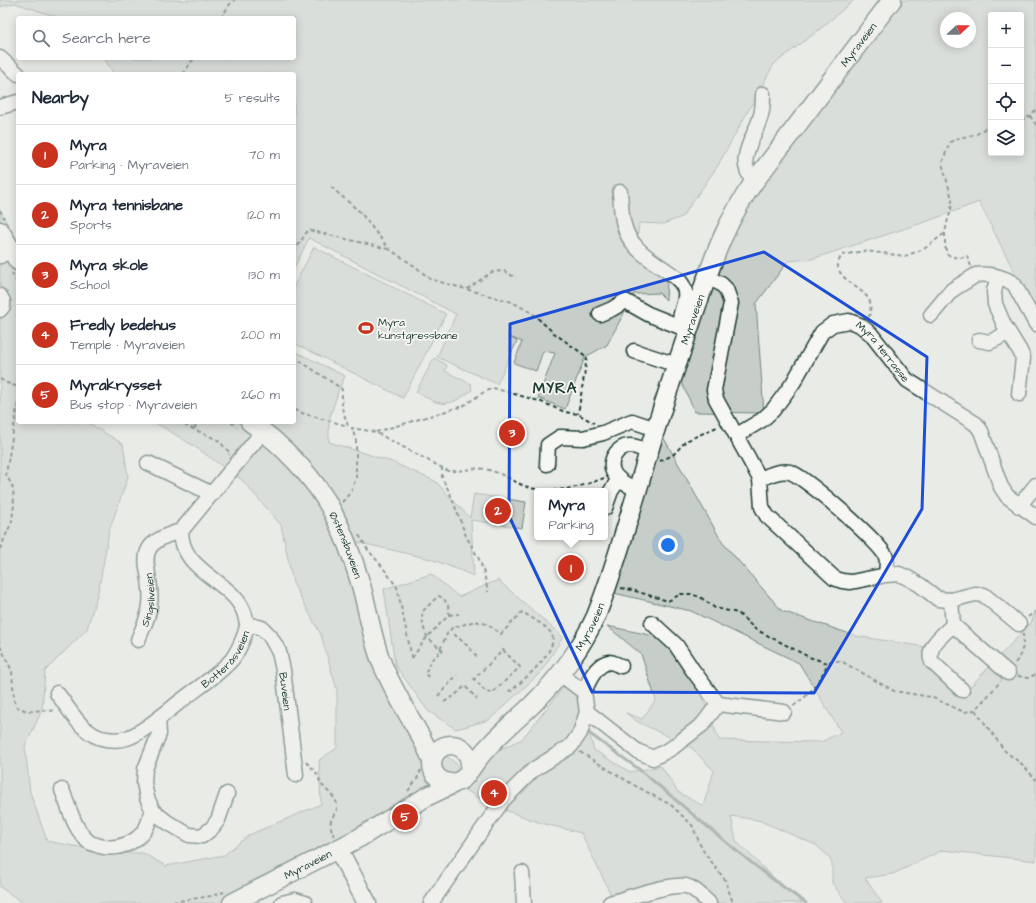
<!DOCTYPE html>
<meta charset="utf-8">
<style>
body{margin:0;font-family:"Architects Daughter",sans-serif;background:#f6f6f7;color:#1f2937}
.controls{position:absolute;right:12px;top:12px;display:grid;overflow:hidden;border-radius:4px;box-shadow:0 2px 10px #0003}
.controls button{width:36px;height:36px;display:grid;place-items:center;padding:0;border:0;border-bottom:1px solid #e0e1e3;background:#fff;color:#1f2937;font:20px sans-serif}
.compass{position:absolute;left:940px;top:12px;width:36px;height:36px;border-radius:50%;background:#fff;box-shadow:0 2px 10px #0003;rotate:68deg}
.you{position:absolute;left:668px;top:545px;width:14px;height:14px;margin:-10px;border:3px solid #fff;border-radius:50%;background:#1a73e8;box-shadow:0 0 0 6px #1a73e833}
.badge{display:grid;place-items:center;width:26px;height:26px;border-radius:50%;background:#c8321e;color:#fff;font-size:13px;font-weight:700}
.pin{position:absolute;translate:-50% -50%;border:2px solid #fff;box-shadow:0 1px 4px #0006}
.popup{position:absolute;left:534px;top:488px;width:74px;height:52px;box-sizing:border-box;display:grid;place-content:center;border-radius:4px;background:#fff;filter:drop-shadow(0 1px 3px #0005);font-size:13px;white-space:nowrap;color:#747a83}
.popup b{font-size:15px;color:#1f2937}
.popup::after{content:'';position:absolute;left:50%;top:100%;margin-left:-8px;border:8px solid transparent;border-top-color:#fff}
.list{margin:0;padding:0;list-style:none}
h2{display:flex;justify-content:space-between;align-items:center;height:52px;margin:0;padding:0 16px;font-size:17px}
h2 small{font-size:13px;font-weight:400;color:#747a83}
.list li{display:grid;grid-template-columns:26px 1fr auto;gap:12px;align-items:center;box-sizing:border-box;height:60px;padding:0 16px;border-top:1px solid #e0e1e3}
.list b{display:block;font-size:15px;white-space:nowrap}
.list p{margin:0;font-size:13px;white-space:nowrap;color:#747a83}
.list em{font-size:13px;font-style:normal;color:#747a83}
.icon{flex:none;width:22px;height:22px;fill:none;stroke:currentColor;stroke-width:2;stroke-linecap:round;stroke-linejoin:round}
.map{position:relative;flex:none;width:1036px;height:903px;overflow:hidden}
.search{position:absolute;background:#fff;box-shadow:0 2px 10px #0003;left:16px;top:16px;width:280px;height:44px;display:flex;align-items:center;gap:10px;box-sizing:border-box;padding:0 14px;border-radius:4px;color:#747a83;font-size:15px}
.panel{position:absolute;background:#fff;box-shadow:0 2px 10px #0003;left:16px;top:72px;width:280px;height:352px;border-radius:4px}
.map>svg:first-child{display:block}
.green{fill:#c7cec9;stroke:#73867e;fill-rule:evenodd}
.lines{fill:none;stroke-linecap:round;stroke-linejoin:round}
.stream{stroke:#687c75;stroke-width:3}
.minor-casing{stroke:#1f3d34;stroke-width:17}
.major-casing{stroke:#1f3d34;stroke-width:21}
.path{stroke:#1f3d34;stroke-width:2;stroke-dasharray:4 3;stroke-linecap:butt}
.minor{stroke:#f6f6f2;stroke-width:14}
.major{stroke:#f6f6f2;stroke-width:18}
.marked{fill:none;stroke:#1d4ed8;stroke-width:3;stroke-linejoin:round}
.labels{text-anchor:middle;stroke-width:3.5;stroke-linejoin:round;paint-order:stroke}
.street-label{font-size:11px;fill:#1f3d34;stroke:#f6f6f2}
.poi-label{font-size:11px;fill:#1f3d34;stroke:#f6f6f2;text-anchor:start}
.district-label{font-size:15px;font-weight:bold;letter-spacing:1px;fill:#1f3d34;stroke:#f6f6f2}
</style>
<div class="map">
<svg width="1036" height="903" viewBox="0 0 1036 903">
<rect width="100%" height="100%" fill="#e9ebe7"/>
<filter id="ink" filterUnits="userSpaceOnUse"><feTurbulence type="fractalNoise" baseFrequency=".025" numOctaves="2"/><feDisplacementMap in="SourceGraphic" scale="8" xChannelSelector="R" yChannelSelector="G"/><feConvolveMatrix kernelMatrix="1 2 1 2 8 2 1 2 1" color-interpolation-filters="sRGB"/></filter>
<g filter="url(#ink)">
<!-- green -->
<g class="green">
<polygon points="0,0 854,0 819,30 774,64 717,167 682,217 663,224 639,223 637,242 667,280 666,300 659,293 634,294 607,345 585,357 565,409 538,398 555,353 543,351 536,371 514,363 522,342 507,336 517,341 497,384 437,357 456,314 309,238 294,268 294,74 114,74 104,58 294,58 294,18 60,18 15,3 0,7"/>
<path d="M878,0h158v315l-57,-113 -51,19 -116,38 -24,2 -32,43 8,109 -69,-1 -15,-33 30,-118 161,-235zM991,15h30v138h-30zM946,18h24v24h-24z"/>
<polygon points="0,210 18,244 18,422 87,422 123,444 128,477 109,531 99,588 87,629 45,671 42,710 25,747 30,792 47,841 111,853 143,853 166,866 224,855 249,835 321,804 319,760 337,748 337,690 321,635 293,583 281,525 242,480 194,446 154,422 294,422 294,351 345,376 339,389 329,420 329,442 392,462 435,481 470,518 474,494 526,502 522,528 471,520 474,576 431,559 352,541 398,687 441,751 461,768 522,739 568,682 577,693 594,750 630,772 661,766 678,792 703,806 714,771 692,748 638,722 626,713 642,719 656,700 641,654 607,626 664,638 696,681 719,740 821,742 841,732 799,663 691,611 614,593 661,433 722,542 782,611 856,636 932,648 951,684 968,689 1031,623 1036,611 1036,861 943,850 893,874 865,878 882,903 847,903 832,883 832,864 829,857 816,845 758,820 731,816 736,841 774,878 802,903 708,903 680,889 615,903 581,833 541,823 496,807 445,779 241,903 24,903 0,887"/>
<polygon points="314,247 446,314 403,398 294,343 294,286"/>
<path d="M434,358l13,7 -2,6 26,13 1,6c-8,6 -21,16 -32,13 -8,-1 -17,-8 -24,-11z"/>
<polygon points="431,574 459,597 498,580 563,637 541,672 489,720 456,729 428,711 395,665 384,589"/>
</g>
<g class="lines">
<!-- stream -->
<path class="stream" d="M585,730c20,16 42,29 61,45 53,44 103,89 160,128"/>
<!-- minor casing -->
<g class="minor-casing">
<g id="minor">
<polyline points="0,58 18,74"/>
<polyline points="0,107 18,102"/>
<path d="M754,182c-20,-24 1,-43 7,-67 2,-7 2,-14 2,-21"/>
<path d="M620,192c1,11 1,23 4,33 5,22 26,34 43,46 6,4 14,9 17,17 7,16 -14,29 3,46"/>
<polyline points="0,256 11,250"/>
<polyline points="707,277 721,284 726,289 731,303 714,390 716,399 760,479"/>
<polyline points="998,277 994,291 995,304 1004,325 1020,351 1023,358 1019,394"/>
<polyline points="0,296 3,301 3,306 0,310"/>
<polyline points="600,314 612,309 625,301 648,314 678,326 681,326"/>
<path d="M931,315l21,-25 24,-15c12,-2 28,2 38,9l22,40"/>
<polyline points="979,340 990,342 1008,333"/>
<polyline points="634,351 677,365"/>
<path id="s1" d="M737,435l25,-15 11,-10 20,-27 29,-51 11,-8 16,-3 11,4 11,9 36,46 69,44 5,7 20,56 6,9 29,21"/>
<polyline points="148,463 212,494"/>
<polyline points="547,464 548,445 560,437 583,438 603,433 632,421 656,429"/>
<path d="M638,489c-9,-3 -17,-6 -23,-14 -9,-12 2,-30 16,-29 6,0 12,4 18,6"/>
<polyline points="1019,506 1036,485"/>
<polyline points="605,508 611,491 619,479"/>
<path d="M886,575c0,-5 2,-13 0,-18 -5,-14 -82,-81 -96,-85 -11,-2 -21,3 -30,7l2,28 5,9 67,62 8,3 9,1 35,-7 13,-1 9,4 12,7 18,14 13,1 24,-6 9,1 35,29"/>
<polyline points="951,600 953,625 1008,673"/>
<path id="s2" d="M247,624l15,4 8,8 9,16 4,18 13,105"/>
<path d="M953,625c-10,10 -28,22 -21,37l30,28"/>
<path id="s3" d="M138,640c4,-11 11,-23 12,-35 5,-37 -25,-59 31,-74"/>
<polyline points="560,674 584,692 587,712 637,751 653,758 672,748 703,724 718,704 692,669 676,645 652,623"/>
<path d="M584,692c4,-10 12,-28 25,-30 4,0 9,3 12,4"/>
<path id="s4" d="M57,693c13,17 26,43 49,46 7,1 15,1 21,-1 16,-5 41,-27 55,-38 16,-12 39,-27 51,-42 5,-7 14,-26 14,-34 0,-2 -2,-6 -2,-9 -11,-35 -64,-42 -64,-84l75,-91 5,-11"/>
<polyline points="718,704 784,712"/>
<polyline points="158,719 159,734 145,769 144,783 147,798 153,811 167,822 189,835 202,836 212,828 218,820 227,794"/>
<path d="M62,790c7,17 12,40 27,52 3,2 8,3 11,4 17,5 37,-3 46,-18 3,-5 4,-12 7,-17"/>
<polyline points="522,873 524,903"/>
<polyline points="282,903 295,900 305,903"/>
<polyline points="431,903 503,800 533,770 571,746 580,733 587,712"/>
<path d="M610,903c18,-5 59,-20 76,-17 9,2 16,11 23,17"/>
</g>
</g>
<!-- major casing -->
<g class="major-casing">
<g id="major">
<polyline points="0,231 18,261"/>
<path id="s5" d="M250,422c30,20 66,57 82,89 12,23 21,47 28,71 8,26 11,53 21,79 8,20 19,39 29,57 8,14 17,28 22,43"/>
<circle cx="451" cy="764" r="19"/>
<path id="s6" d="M470,770c17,-26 40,-44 62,-65 26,-26 49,-56 64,-89 9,-22 16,-44 23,-66 10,-32 20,-64 29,-96 14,-48 31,-95 47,-143 17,-48 29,-87 59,-129l138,-182"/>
<polyline points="338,849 367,903"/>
<path id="s7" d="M232,903l127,-65 67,-41 27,-13"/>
</g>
</g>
<!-- path -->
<g class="path">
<polyline points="221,18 230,4 235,0"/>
<polyline points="183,74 194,58"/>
<polyline points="1030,116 1036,125"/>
<polyline points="1021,120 1030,116 1036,109"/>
<polyline points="331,187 360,212 389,249 416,267 430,279 512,302 532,313 554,333 587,357 578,414"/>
<polyline points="0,210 4,218"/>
<polyline points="294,252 308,230 388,249"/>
<path d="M971,266l-4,-10c-7,3 -13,2 -20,-2l-2,-8v-13l2,-10 4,-13 1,-11 -10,-36 8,-21 9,-4 18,-4 14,-10"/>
<polyline points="12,273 18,284"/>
<polyline points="467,289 492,272 504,271 516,278"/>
<path d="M868,317l2,-2c0,-4 1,-9 0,-13 -4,-13 -34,-23 -32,-38 0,-2 2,-6 4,-9l23,-4 40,5 19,-7 21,-16"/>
<polyline points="294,357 342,389 342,408 348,426"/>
<polyline points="0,379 7,383 18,387"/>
<polyline points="294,410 305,414 348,426"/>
<polyline points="178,422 218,440 230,453 229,455"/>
<polyline points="231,422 237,427"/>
<polyline points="194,429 198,422"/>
<polyline points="376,432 463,406 484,392 493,388 539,401 565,412 578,414 594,423"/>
<polyline points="660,461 673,455 686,441 719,426"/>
<polyline points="442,467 442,478 450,493 466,536 479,559 484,573 488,592"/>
<path d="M342,502l4,-4 5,-7 5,-13v-37l-4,-13 23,4 73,39c13,1 25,-4 37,-2 14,3 25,10 37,16 27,11 56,3 82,-7"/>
<polyline points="359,535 368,550 381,565 397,587 412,658"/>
<polyline points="0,549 12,521 14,504 13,488 6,474 18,402"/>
<polyline points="621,588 632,590 668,601 681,594 691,594 700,597 715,608 738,613 755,629 809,657 828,663 832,661 841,661 894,691 931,697 964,712 975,710 1001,681"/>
<polyline points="449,615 459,614"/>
<polyline points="1028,617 1036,611"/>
<polyline points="454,634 470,648 477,657"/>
<polyline points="0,646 12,671 14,701 17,707 27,711 35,711 41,710 56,711"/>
<polygon points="503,650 520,667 492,693 486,692 474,679"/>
<polyline points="412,658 427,637 449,615 448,605 443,598 439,596 435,599 422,612 423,626 427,637 445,653"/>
<path d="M1015,663c7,-9 9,-17 8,-29"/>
<polyline points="1018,676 1028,678 1036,674"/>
<path d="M429,677l-4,-3 6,-14 7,-6 9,-20 5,-6 23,-7 12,3 14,10 21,-22c8,5 27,15 30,23 6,17 -30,46 -41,56l-3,-1"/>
<polyline points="438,696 457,675"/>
<polyline points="444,702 454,696 465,686 477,699"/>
<path d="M793,706c20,-14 25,-21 35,-43"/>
<polyline points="975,710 1005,751 1023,765 1036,780"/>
<polyline points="580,752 632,784 671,805 692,825 702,849 725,880 733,903"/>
<path d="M306,762c3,3 6,6 9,9 3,4 4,10 7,14 5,6 14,12 15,20 2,12 -13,10 -3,31"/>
<polyline points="408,791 417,779 421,770"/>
<polyline points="166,903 211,896 224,892"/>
</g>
<!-- minor -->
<use href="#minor" class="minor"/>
<!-- major -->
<use href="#major" class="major"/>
</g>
</g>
<!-- marked area -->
<path d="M0 0H1036V903H0ZM764,252l163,105 -5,152 -108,184 -222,-1 -83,-176 1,-192z" fill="#e9ebe7" fill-opacity=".55" fill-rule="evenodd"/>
<path class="marked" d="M764,252l163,105 -5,152 -108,184 -222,-1 -83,-176 1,-192z"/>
<!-- icons -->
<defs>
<g id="stadium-bare" transform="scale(1.2)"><path d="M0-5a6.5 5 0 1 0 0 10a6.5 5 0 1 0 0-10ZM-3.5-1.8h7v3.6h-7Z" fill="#c8321e" stroke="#f6f6f2" stroke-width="2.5" paint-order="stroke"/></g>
</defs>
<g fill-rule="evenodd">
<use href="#stadium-bare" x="366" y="328"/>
</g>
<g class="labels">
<!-- street labels -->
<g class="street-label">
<text dy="4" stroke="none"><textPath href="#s6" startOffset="836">Myraveien</textPath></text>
<text dy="4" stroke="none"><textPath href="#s6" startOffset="512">Myraveien</textPath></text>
<text dy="4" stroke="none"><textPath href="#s1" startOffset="213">Myra terrasse</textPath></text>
<text dy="4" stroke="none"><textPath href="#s5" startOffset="159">Østensbuveien</textPath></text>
<text dy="4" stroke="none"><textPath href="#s3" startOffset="42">Singsliveien</textPath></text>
<text dy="4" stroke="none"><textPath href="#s6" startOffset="188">Myraveien</textPath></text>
<text dy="4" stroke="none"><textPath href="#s4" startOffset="218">Botteråsveien</textPath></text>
<text dy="4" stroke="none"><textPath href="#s2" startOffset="85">Buveien</textPath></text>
<text dy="4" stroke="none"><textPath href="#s7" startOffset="85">Myraveien</textPath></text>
</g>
<!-- poi labels -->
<g class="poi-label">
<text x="378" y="326">Myra<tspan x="378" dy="13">kunstgressbane</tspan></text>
</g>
<!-- district labels -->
<g class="district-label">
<text x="555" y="393">MYRA</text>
</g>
</g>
</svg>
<div class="controls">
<button>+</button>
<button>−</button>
<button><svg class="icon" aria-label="locate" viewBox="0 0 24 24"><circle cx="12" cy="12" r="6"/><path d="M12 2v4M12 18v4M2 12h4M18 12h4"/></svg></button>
<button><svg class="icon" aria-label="layers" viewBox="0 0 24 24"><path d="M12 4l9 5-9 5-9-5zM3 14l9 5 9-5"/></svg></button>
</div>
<svg class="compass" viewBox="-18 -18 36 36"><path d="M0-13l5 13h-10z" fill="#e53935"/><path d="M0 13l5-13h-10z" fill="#747a83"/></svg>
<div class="you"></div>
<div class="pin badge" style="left:571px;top:568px">1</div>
<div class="popup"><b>Myra</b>Parking</div>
<div class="pin badge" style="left:498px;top:511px">2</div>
<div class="pin badge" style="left:512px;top:433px">3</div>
<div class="pin badge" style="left:494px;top:793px">4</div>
<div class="pin badge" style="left:405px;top:817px">5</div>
<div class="search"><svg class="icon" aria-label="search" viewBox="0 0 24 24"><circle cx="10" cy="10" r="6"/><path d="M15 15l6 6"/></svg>Search here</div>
<section class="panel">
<h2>Nearby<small>5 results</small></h2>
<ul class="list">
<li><span class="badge">1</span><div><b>Myra</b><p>Parking · Myraveien</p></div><em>70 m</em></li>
<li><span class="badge">2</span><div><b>Myra tennisbane</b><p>Sports</p></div><em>120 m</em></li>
<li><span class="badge">3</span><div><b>Myra skole</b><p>School</p></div><em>130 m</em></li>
<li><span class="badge">4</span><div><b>Fredly bedehus</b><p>Temple · Myraveien</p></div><em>200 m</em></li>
<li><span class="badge">5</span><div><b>Myrakrysset</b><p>Bus stop · Myraveien</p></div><em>260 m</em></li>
</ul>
</section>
</div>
